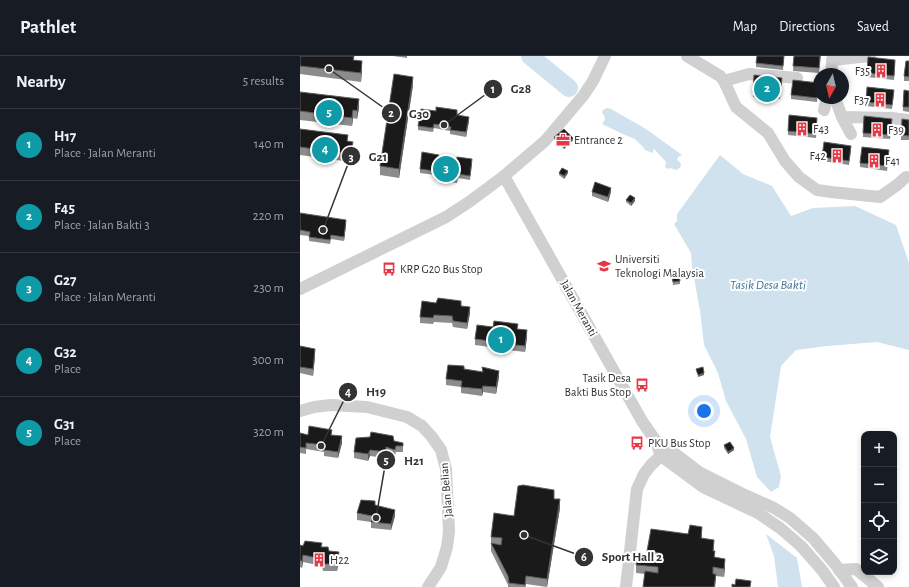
<!DOCTYPE html>
<meta charset="utf-8">
<style>
body{margin:0;font-family:"Alegreya Sans",sans-serif;background:#242831;color:#f1f3f6}
.controls{position:absolute;right:12px;bottom:12px;display:grid;overflow:hidden;border-radius:8px;box-shadow:0 2px 6px #0003}
.controls button{width:36px;height:36px;display:grid;place-items:center;padding:0;border:0;border-bottom:1px solid #363941;background:#171b24;color:#f1f3f6;font:20px sans-serif}
.compass{position:absolute;left:513px;top:12px;width:36px;height:36px;border-radius:50%;background:#171b24;box-shadow:0 2px 6px #0003;rotate:188deg}
.you{position:absolute;left:404px;top:355px;width:14px;height:14px;margin:-10px;border:3px solid #fff;border-radius:50%;background:#1a73e8;box-shadow:0 0 0 6px #1a73e833}
.badge{display:grid;place-items:center;width:26px;height:26px;border-radius:50%;background:#1a73e8;color:#fff;font-size:13px;font-weight:700}
.pin{position:absolute;translate:-50% -50%;border:2px solid #fff;box-shadow:0 1px 4px #0006}
.list{margin:0;padding:0;list-style:none}
h2{display:flex;justify-content:space-between;align-items:center;height:52px;margin:0;padding:0 16px;font-size:17px}
h2 small{font-size:13px;font-weight:400;color:#9ea1a6}
.list li{display:grid;grid-template-columns:26px 1fr auto;gap:12px;align-items:center;box-sizing:border-box;height:72px;padding:0 16px;border-top:1px solid #363941}
.list b{display:block;font-size:15px;white-space:nowrap}
.list p{margin:0;font-size:13px;white-space:nowrap;color:#9ea1a6}
.list em{font-size:13px;font-style:normal;color:#9ea1a6}
.icon{flex:none;width:22px;height:22px;fill:none;stroke:currentColor;stroke-width:2;stroke-linecap:round;stroke-linejoin:round}
.map{position:relative;flex:none;width:609px;height:531px;overflow:hidden}
header{display:flex;align-items:center;gap:24px;box-sizing:border-box;height:56px;padding:0 20px;background:#171b24;border-bottom:1px solid #363941}
header strong{font-size:19px}
nav{display:flex;gap:22px;margin-inline-start:auto;font-size:14px}
main{display:flex}
aside{flex:1;background:#171b24}
.map>svg:first-child{display:block}
.water{fill:#cfe2ee}
.lines{fill:none;stroke-linecap:round;stroke-linejoin:round}
.river{stroke:#cfe2ee;stroke-width:18}
.minor{stroke:#d0d0d0;stroke-width:12}
.wall{fill:#8c8c8c}
.shaded-wall{fill:#5f5f5f}
.building{fill:#1a1a1a;stroke:#5f5f5f}
.labels{text-anchor:middle;stroke-width:4;stroke-linejoin:round;paint-order:stroke}
.poi-label{font-size:12px;fill:#333;stroke:#fff;text-anchor:start}
.street-label{font-size:12px;fill:#333;stroke:#fff}
.water-label{font-size:13px;font-style:italic;fill:#3f7597;stroke:#fff}
.leader{fill:none;stroke:#333;stroke-width:1.5}
.callout-dot{fill:#333;stroke:#fff;stroke-width:1.5}
.mark-label{font-size:12px;text-anchor:middle;font-weight:bold;fill:#fff}
.callout-label{font-size:13px;text-anchor:middle;font-weight:bold;fill:#333;stroke:#fff;stroke-width:4;stroke-linejoin:round;paint-order:stroke}
</style>
<header>
<strong>Pathlet</strong>
<nav><a>Map</a><a>Directions</a><a>Saved</a></nav>
</header>
<main>
<aside>
<h2>Nearby<small>5 results</small></h2>
<ul class="list">
<li><span class="badge" style="background:#0f9aa8">1</span><div><b>H17</b><p>Place · Jalan Meranti</p></div><em>140 m</em></li>
<li><span class="badge" style="background:#0f9aa8">2</span><div><b>F45</b><p>Place · Jalan Bakti 3</p></div><em>220 m</em></li>
<li><span class="badge" style="background:#0f9aa8">3</span><div><b>G27</b><p>Place · Jalan Meranti</p></div><em>230 m</em></li>
<li><span class="badge" style="background:#0f9aa8">4</span><div><b>G32</b><p>Place</p></div><em>300 m</em></li>
<li><span class="badge" style="background:#0f9aa8">5</span><div><b>G31</b><p>Place</p></div><em>320 m</em></li>
</ul>
</aside>
<div class="map">
<svg width="609" height="531" viewBox="0 0 609 531">
<rect width="100%" height="100%" fill="#fff"/>
<!-- water -->
<g class="water">
<path d="M308,52l3,1 35,20 36,26 -4,2 -1,3 3,2 1,3 -1,3h-1l-2,2 -7,-2 -2,1 -3,-2 1,-5 -12,-13 -1,1v3l-8,-3 -1,-2 -9,-9 -10,-4 -23,-11c5,-6 3,-6 0,-12l2,-3z"/>
<polygon points="420,99 443,118 472,130 491,160 513,152 555,150 596,169 609,207 609,294 577,286 527,290 496,294 481,310 470,381 481,420 479,431 471,436 457,421 446,383 426,345 418,317 404,289 400,255 392,210 391,197 374,168 377,165 377,158"/>
<polygon points="466,478 497,502 502,531 478,531 474,500"/>
</g>
<g class="lines">
<!-- river -->
<polyline class="river" points="230,0 269,32"/>
<!-- minor -->
<g class="minor">
<polyline points="387,0 420,20 424,25 436,51 468,77 485,105 499,121 517,134 531,136 580,141 597,129 606,121"/>
<polyline points="532,4 570,0"/>
<polyline points="531,18 533,0"/>
<polyline points="424,25 449,18 497,22"/>
<polyline points="535,42 542,61 551,78"/>
<polyline points="524,54 527,42"/>
<polyline points="542,61 591,62 609,64"/>
<polyline points="204,120 342,365 355,384 361,400 403,431 458,457 480,472 501,490 522,514 534,531"/>
<polyline points="0,233 146,161 169,146 204,120 245,85 283,40 293,25 305,0"/>
<polyline points="0,355 14,351 31,349 67,351 107,361 122,370 132,381 141,394 146,413 149,475 147,491 141,511 128,531"/>
<polyline points="355,384 369,393 399,416 445,439 474,452 490,462 513,482 535,508 552,531"/>
<polyline points="539,514 556,513 578,531"/>
<polyline points="326,531 337,433 344,418 351,409 366,395"/>
</g>
</g>
<!-- wall -->
<g class="wall">
<polygon points="0,0 54,0 54,4 62,14 61,26 0,18"/>
<polygon points="93,0 107,0 107,2"/>
<polygon points="484,0 483,14 456,11 456,7"/>
<polygon points="494,0 521,0 519,17 493,15"/>
<polygon points="609,5 609,25 604,25 604,20"/>
<polygon points="595,8 594,24 567,21 567,17"/>
<polygon points="482,26 480,43 453,41 453,36"/>
<polygon points="519,27 517,46 491,43 491,39"/>
<polygon points="113,29 99,122 80,119 80,110"/>
<polygon points="609,35 609,56 603,55 603,51"/>
<polygon points="0,36 59,52 57,63 53,62 52,70 0,64"/>
<polygon points="594,38 592,53 566,50 566,46"/>
<polygon points="157,59 169,65 166,81 150,78 150,75 134,72 133,76 118,74 118,70"/>
<polygon points="609,64 609,84 601,84 601,79"/>
<polygon points="517,66 516,82 488,79 488,75"/>
<polygon points="592,67 590,83 563,81 563,77"/>
<polygon points="0,73 48,85 53,94 51,106 0,99"/>
<polygon points="254,81 273,84 264,93 254,83"/>
<polygon points="551,95 549,109 522,105 522,101"/>
<polygon points="589,98 587,115 560,111 560,107"/>
<polygon points="139,102 172,108 170,124 158,122 157,127 135,124 135,119 120,117 120,113"/>
<polygon points="259,117 268,117 264,123 259,119"/>
<polygon points="292,136 311,136 308,146 292,140"/>
<polygon points="326,144 335,145 331,150 326,146"/>
<polygon points="0,157 46,168 44,185 31,183 30,188 9,185 9,180 0,179"/>
<polygon points="372,220 380,225 380,228 373,229"/>
<polygon points="161,250 170,257 167,273 153,271 152,267 134,266 133,268 120,267 120,261"/>
<polygon points="218,273 227,281 225,296 207,294 207,290 192,288 190,291 175,289 175,283"/>
<polygon points="0,290 15,300 13,320 0,317"/>
<polygon points="182,311 199,321 196,338 183,336 182,340 161,337 161,331 146,329 146,323 164,313 182,316"/>
<polygon points="0,377 8,379 32,379 42,387 38,402 24,400 24,396 6,393 6,398 0,397"/>
<polygon points="94,385 103,387 103,396 96,396 95,400 86,398 86,402 70,400 68,405 54,402 54,396"/>
<polygon points="424,389 434,394 428,398 424,392"/>
<polygon points="254,443 260,452 247,531 226,528 226,531 208,531 208,529 191,495 191,481 214,460"/>
<polygon points="75,449 95,460 91,474 71,472 71,466 57,464 57,457"/>
<polygon points="388,478 402,479 402,482 414,492 414,495 415,501 425,511 424,521 416,520 415,531 343,531 345,518 336,517 336,509 347,499 347,495"/>
<polygon points="0,489 22,491 29,495 39,503 37,515 23,515 22,510 3,506 2,512 0,511"/>
</g>
<!-- shaded-wall -->
<g class="shaded-wall">
<polygon points="62,5 62,14 61,26 61,17"/>
<polygon points="113,21 113,29 99,122 99,113"/>
<polygon points="59,43 59,52 57,63 57,55"/>
<polygon points="53,54 53,62 52,70 52,62"/>
<polygon points="169,61 169,65 166,81 166,76"/>
<polygon points="273,82 273,84 264,93 264,90"/>
<polygon points="53,86 53,94 51,106 51,98"/>
<polygon points="268,115 268,117 264,123 264,120"/>
<polygon points="311,132 311,136 308,146 308,141"/>
<polygon points="335,142 335,145 331,150 331,147"/>
<polygon points="46,164 46,168 44,185 44,181"/>
<polygon points="170,251 170,257 167,273 167,267"/>
<polygon points="227,274 227,281 225,296 225,290"/>
<polygon points="192,281 192,288 190,291 190,285"/>
<polygon points="15,293 15,300 13,320 13,313"/>
<polygon points="199,315 199,321 196,338 196,331"/>
<polygon points="404,317 404,319 398,321 398,319"/>
<polygon points="183,330 183,336 182,340 182,333"/>
<polygon points="42,380 42,387 38,402 38,396"/>
<polygon points="434,392 434,394 428,398 428,396"/>
<polygon points="70,394 70,400 68,405 68,398"/>
<polygon points="260,443 260,452 247,531 247,523"/>
<polygon points="95,454 95,460 91,474 91,468"/>
<polygon points="402,471 402,479 401,490 401,482"/>
<polygon points="39,496 39,503 37,515 37,508"/>
<polygon points="3,499 3,506 2,512 2,505"/>
<polygon points="425,503 425,511 424,521 424,513"/>
<polygon points="416,518 415,531 414,531"/>
</g>
<!-- building -->
<g class="building">
<polygon points="0,0 54,0 53,4 62,5 61,17 0,10"/>
<polygon points="457,0 484,0 483,10 456,7"/>
<polygon points="494,0 520,0 519,12 493,10"/>
<polygon points="568,1 595,4 594,20 567,17"/>
<polygon points="606,5 609,5 609,21 604,20"/>
<polygon points="94,18 113,21 99,113 80,110"/>
<polygon points="454,19 482,22 480,39 453,36"/>
<polygon points="493,24 519,27 517,42 491,39"/>
<polygon points="567,31 594,34 592,49 566,46"/>
<polygon points="604,34 609,35 609,51 603,51"/>
<polygon points="0,36 59,43 57,55 53,54 52,62 0,55"/>
<polygon points="136,51 157,54 157,59 169,61 166,76 150,74 151,71 134,68 133,72 118,70 121,53 136,55"/>
<polygon points="489,59 517,62 516,78 488,75"/>
<polygon points="564,60 592,63 590,79 563,77"/>
<polygon points="602,63 609,64 609,80 601,79"/>
<polygon points="0,73 48,79 47,85 53,86 51,98 0,91"/>
<polygon points="264,73 273,82 264,90 254,81"/>
<polygon points="524,86 551,90 549,105 522,101"/>
<polygon points="562,91 589,94 587,110 560,107"/>
<polygon points="122,96 139,99 138,102 156,105 157,101 172,103 170,120 158,118 157,123 135,120 135,115 120,113"/>
<polygon points="262,112 268,115 264,120 259,117"/>
<polygon points="295,126 311,132 308,141 292,136"/>
<polygon points="330,139 335,142 331,147 326,144"/>
<polygon points="0,157 46,164 44,181 31,179 30,184 9,181 10,176 0,174"/>
<polygon points="379,219 380,225 373,226 372,220"/>
<polygon points="138,242 161,245 161,250 170,251 167,267 153,265 152,260 134,259 133,262 120,261 122,245 136,247"/>
<polygon points="194,265 218,268 217,273 227,274 225,290 207,288 207,284 192,281 190,285 175,283 177,269 193,271"/>
<polygon points="0,290 15,293 13,313 0,311"/>
<polygon points="148,309 164,310 164,313 183,316 182,311 199,315 196,331 183,330 182,333 161,331 162,325 146,323"/>
<polygon points="403,311 404,317 398,319 396,313"/>
<polygon points="9,370 32,374 31,379 42,380 38,396 24,394 24,389 6,387 6,392 0,391 0,377 8,379"/>
<polygon points="71,376 93,380 94,385 103,387 103,390 96,390 95,394 86,391 86,396 70,394 68,398 54,396 56,382 70,381"/>
<polygon points="430,386 434,392 428,396 424,389"/>
<polygon points="223,429 254,434 254,443 260,443 247,523 226,520 225,529 209,527 208,520 191,487 201,489 202,482 191,481 194,457 214,460 218,430"/>
<polygon points="61,444 75,445 75,449 95,454 91,468 71,466 72,460 57,457"/>
<polygon points="390,469 402,471 401,482 414,484 413,495 415,495 414,501 425,503 424,513 413,511 413,518 416,518 414,531 343,531 345,515 358,517 358,511 336,509 337,498 349,500 349,502 359,503 360,497 347,495 351,473 388,478"/>
<polygon points="5,485 22,487 21,491 28,491 29,495 39,496 37,508 23,508 22,503 3,499 2,505 0,505 0,489 3,490"/>
<polygon points="436,523 451,525 450,531 432,531 432,528 435,529"/>
</g>
<!-- icons -->
<defs>
<g id="building-bare" transform="scale(1.08)"><path d="M-4-6H4V6H1V3H-1V6H-4ZM-2.5-4.3h1.7v1.8h-1.7ZM.8-4.3h1.7v1.8H.8ZM-2.5-1h1.7V.8h-1.7ZM.8-1h1.7V.8H.8Z" fill="#e63946" stroke="#fff" stroke-width="2.5" paint-order="stroke"/></g>
<g id="office-bare" transform="scale(1.08)"><path d="M-6-3h4V-5.5h4V-3h4V5H-6ZM-1-4.5V-3h2v-1.5ZM-6 0V1H6V0Z" fill="#e63946" stroke="#fff" stroke-width="2.5" paint-order="stroke"/></g>
<g id="university-bare" transform="scale(1.08)"><path d="M0-5L7-2L0 1L-7-2ZM-4 1L0 2.5L4 1V4Q0 6-4 4Z" fill="#e63946" stroke="#fff" stroke-width="2.5" paint-order="stroke"/></g>
<g id="bus-bare" transform="scale(1.08)"><path d="M-5-6H5V4H4V6H2V4H-2V6H-4V4H-5ZM-3.5-4V0h7V-4ZM-3.5 1.2v1.5H-2V1.2ZM2 1.2v1.5H3.5V1.2Z" fill="#e63946" stroke="#fff" stroke-width="2.5" paint-order="stroke"/></g>
</defs>
<g fill-rule="evenodd">
<use href="#building-bare" x="581" y="15"/>
<use href="#building-bare" x="580" y="44"/>
<use href="#building-bare" x="502" y="73"/>
<use href="#building-bare" x="577" y="74"/>
<use href="#office-bare" x="263" y="84"/>
<use href="#building-bare" x="537" y="100"/>
<use href="#building-bare" x="574" y="105"/>
<use href="#university-bare" x="304" y="210"/>
<use href="#bus-bare" x="89" y="213"/>
<use href="#bus-bare" x="342" y="329"/>
<use href="#bus-bare" x="337" y="387"/>
<use href="#building-bare" x="19" y="504"/>
</g>
<g class="labels">
<!-- poi labels -->
<g class="poi-label">
<text x="570" y="19" text-anchor="end">F35</text>
<text x="569" y="48" text-anchor="end">F37</text>
<text x="513" y="77">F43</text>
<text x="588" y="78">F39</text>
<text x="274" y="88">Entrance 2</text>
<text x="526" y="104" text-anchor="end">F42</text>
<text x="585" y="109">F41</text>
<text x="315" y="207">Universiti<tspan x="315" dy="14">Teknologi Malaysia</tspan></text>
<text x="100" y="217">KRP G20 Bus Stop</text>
<text x="331" y="326" text-anchor="end">Tasik Desa<tspan x="331" dy="14">Bakti Bus Stop</tspan></text>
<text x="348" y="391">PKU Bus Stop</text>
<text x="30" y="508">H22</text>
</g>
<!-- street labels -->
<g class="street-label">
<text transform="translate(279 252) rotate(61)" y="4">Jalan Meranti</text>
<text transform="translate(146 434) rotate(-95)" y="4">Jalan Belian</text>
</g>
<!-- water labels -->
<g class="water-label">
<text x="468" y="233">Tasik Desa Bakti</text>
</g>
</g>
<!-- callouts -->
<path class="leader" d="M144 69L193 33M29 13L91 57M23 174L51 100M21 390L48 336M76 462L86 404M224 479L284 501"/>
<g class="callout-dot">
<circle cx="144" cy="69" r="4"/>
<circle cx="29" cy="13" r="4"/>
<circle cx="23" cy="174" r="4"/>
<circle cx="21" cy="390" r="4"/>
<circle cx="76" cy="462" r="4"/>
<circle cx="224" cy="479" r="4"/>
<circle cx="193" cy="33" r="10"/>
<circle cx="91" cy="57" r="10"/>
<circle cx="51" cy="100" r="10"/>
<circle cx="48" cy="336" r="10"/>
<circle cx="86" cy="404" r="10"/>
<circle cx="284" cy="501" r="10"/>
</g>
<g class="mark-label">
<text x="193" y="37">1</text>
<text x="91" y="61">2</text>
<text x="51" y="105">3</text>
<text x="48" y="340">4</text>
<text x="86" y="408">5</text>
<text x="284" y="505">6</text>
</g>
<g class="callout-label">
<text x="221" y="37">G28</text>
<text x="119" y="62">G30</text>
<text x="78" y="105">G21</text>
<text x="76" y="340">H19</text>
<text x="114" y="409">H21</text>
<text x="332" y="505">Sport Hall 2</text>
</g>
</svg>
<div class="controls">
<button>+</button>
<button>−</button>
<button><svg class="icon" aria-label="locate" viewBox="0 0 24 24"><circle cx="12" cy="12" r="6"/><path d="M12 2v4M12 18v4M2 12h4M18 12h4"/></svg></button>
<button><svg class="icon" aria-label="layers" viewBox="0 0 24 24"><path d="M12 4l9 5-9 5-9-5zM3 14l9 5 9-5"/></svg></button>
</div>
<svg class="compass" viewBox="-18 -18 36 36"><path d="M0-13l5 13h-10z" fill="#e53935"/><path d="M0 13l5-13h-10z" fill="#9ea1a6"/></svg>
<div class="you"></div>
<div class="pin badge" style="left:201px;top:284px;background:#0f9aa8">1</div>
<div class="pin badge" style="left:467px;top:33px;background:#0f9aa8">2</div>
<div class="pin badge" style="left:146px;top:113px;background:#0f9aa8">3</div>
<div class="pin badge" style="left:25px;top:94px;background:#0f9aa8">4</div>
<div class="pin badge" style="left:29px;top:57px;background:#0f9aa8">5</div>
</div>
</main>
